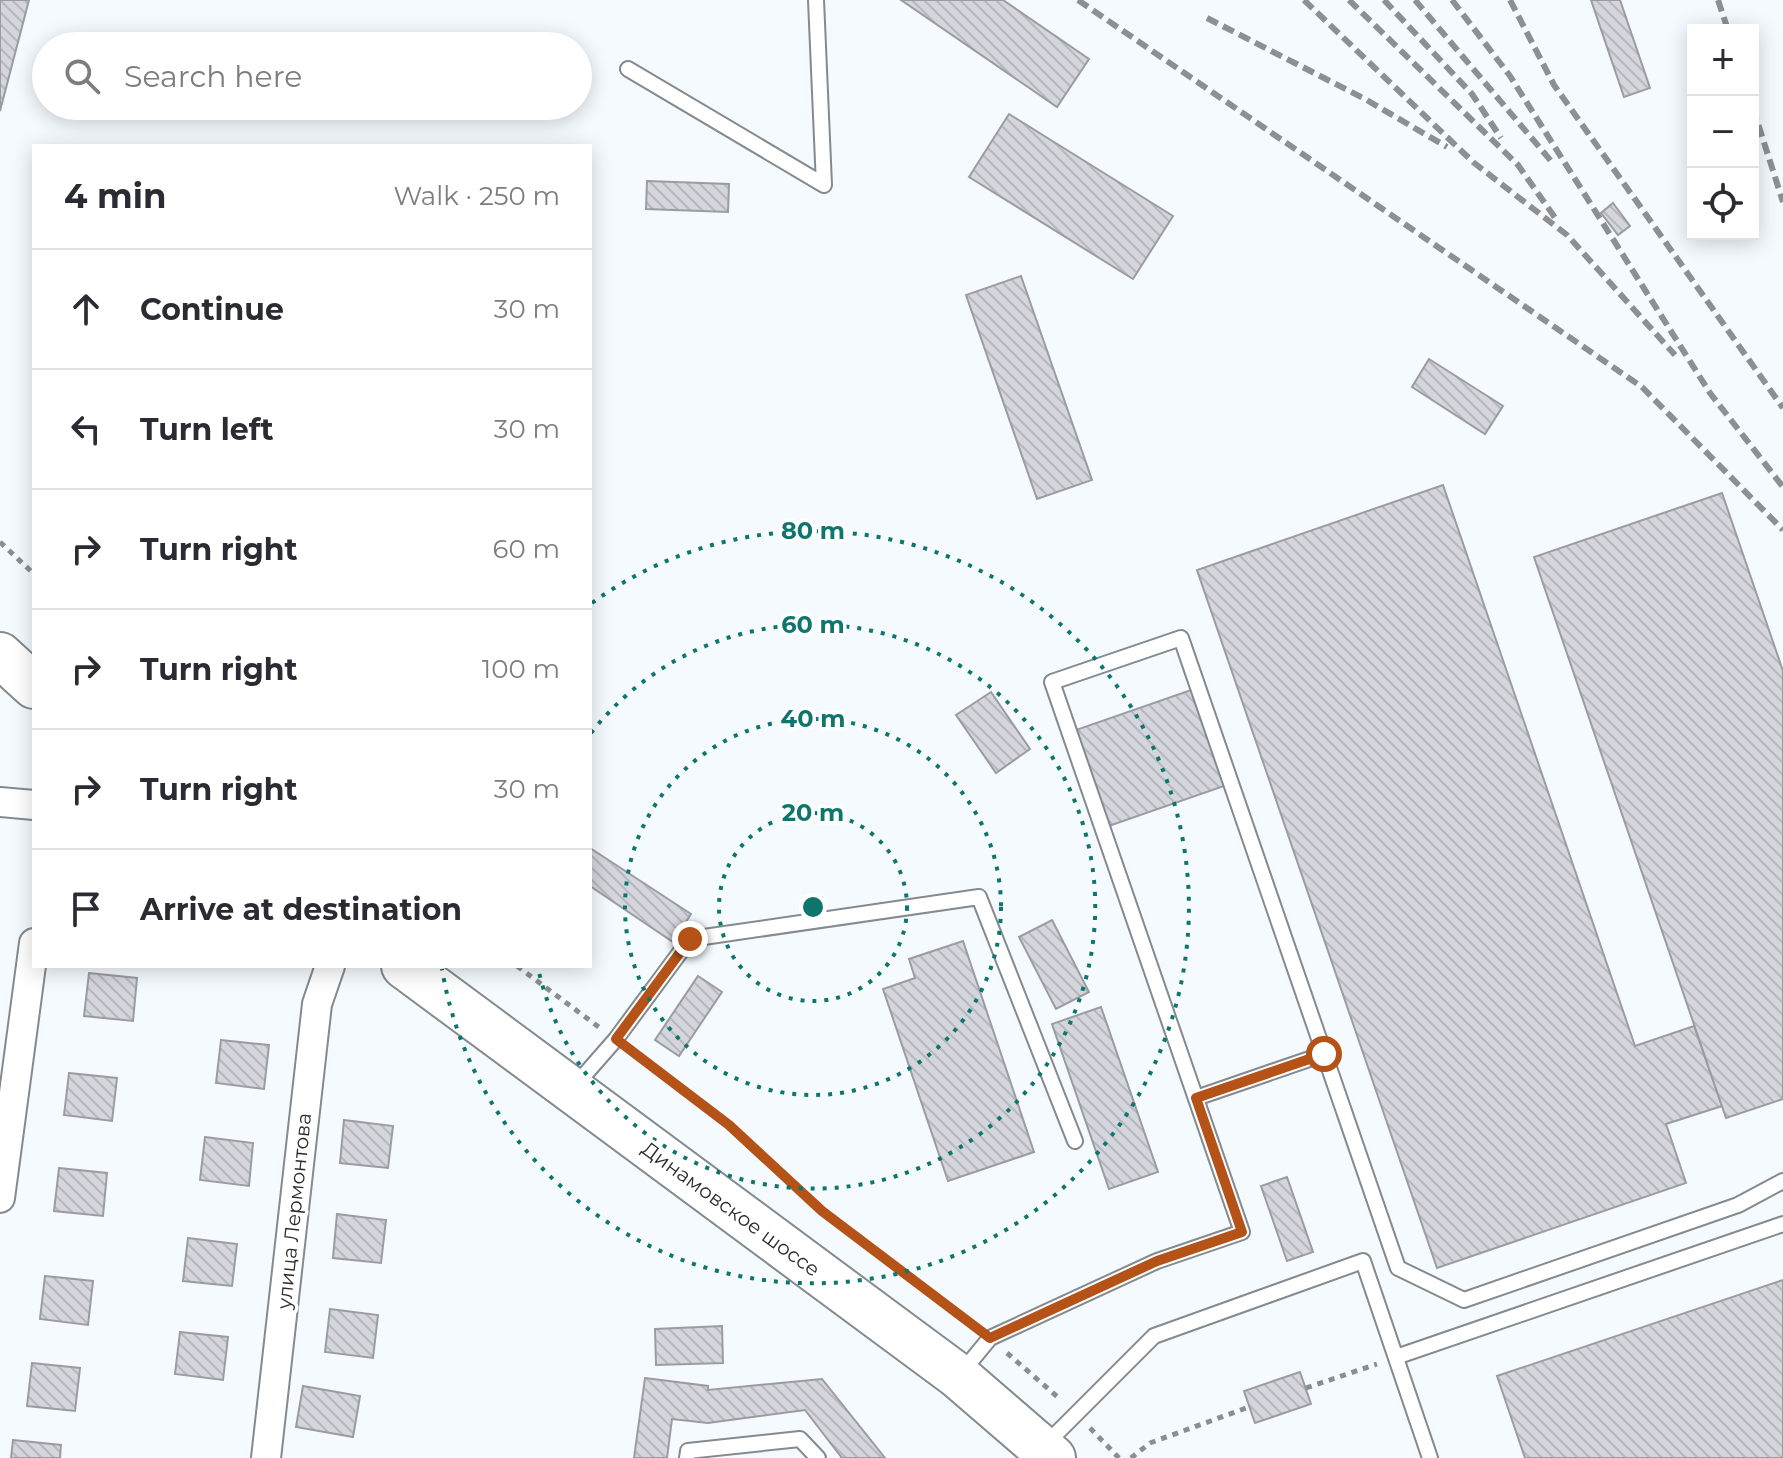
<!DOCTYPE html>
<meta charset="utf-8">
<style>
body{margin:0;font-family:Montserrat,sans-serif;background:#f2f2f3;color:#2b2b33}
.controls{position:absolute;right:24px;top:24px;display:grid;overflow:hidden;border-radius:0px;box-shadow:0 4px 20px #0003}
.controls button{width:72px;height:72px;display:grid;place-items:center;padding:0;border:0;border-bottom:2px solid #e1e1e2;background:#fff;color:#2b2b33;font:40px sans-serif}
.stop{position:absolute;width:24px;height:24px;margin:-18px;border:6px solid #b45217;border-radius:50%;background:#fff}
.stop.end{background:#b45217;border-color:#fff;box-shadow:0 2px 8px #0008}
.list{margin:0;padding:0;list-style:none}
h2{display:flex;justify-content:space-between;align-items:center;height:104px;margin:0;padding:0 32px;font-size:34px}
h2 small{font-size:26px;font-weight:400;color:#7c7c81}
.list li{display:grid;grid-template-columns:52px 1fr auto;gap:24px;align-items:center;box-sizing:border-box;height:120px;padding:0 32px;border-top:2px solid #e1e1e2}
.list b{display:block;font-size:30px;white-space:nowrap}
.list em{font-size:26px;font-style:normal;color:#7c7c81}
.icon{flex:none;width:44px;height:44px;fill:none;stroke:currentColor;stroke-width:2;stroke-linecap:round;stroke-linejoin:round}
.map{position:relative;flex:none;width:1783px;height:1458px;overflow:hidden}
.search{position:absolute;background:#fff;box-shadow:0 4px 20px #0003;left:32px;top:32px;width:560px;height:88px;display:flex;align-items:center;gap:20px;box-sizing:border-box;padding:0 28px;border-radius:44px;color:#7c7c81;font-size:30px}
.panel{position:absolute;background:#fff;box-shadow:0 4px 20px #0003;left:32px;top:144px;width:560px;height:824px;border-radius:0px}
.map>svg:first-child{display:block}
.building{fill:url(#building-back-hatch);stroke:#9a9ca2;stroke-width:2}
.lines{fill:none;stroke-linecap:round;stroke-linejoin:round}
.service-casing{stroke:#848a8f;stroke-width:18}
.minor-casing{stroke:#848a8f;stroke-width:32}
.primary-casing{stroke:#848a8f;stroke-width:48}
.path{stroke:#8b8e91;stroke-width:5;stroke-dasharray:6 6;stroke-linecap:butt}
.service{stroke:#fff;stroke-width:14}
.minor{stroke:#fff;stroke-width:28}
.primary{stroke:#fff;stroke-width:44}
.rail{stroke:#8c9093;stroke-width:6;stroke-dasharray:12 6;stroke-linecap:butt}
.route{stroke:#b45217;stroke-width:10}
.ring{fill:none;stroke:#0f766e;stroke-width:4;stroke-dasharray:4 8}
.labels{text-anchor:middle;stroke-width:7;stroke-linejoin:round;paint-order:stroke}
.street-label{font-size:20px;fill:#292b2d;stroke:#fff}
.centre{fill:#0f766e;stroke:#fff;stroke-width:4}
.ring-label{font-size:24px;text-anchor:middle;font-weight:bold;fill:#0f766e;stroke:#fff;stroke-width:7;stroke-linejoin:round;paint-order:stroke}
</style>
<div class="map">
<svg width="1783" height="1458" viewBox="0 0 1783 1458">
<defs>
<pattern id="building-back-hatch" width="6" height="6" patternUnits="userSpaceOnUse" patternTransform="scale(2)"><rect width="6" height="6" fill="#d5d6dd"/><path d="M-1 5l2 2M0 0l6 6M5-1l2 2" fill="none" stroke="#b7b8be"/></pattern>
</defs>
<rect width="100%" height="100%" fill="#f5fafe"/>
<!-- building -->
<g class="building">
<polygon points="0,0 29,0 0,111"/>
<polygon points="901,0 1003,0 1089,59 1057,107"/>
<polygon points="1591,0 1620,0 1650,88 1624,97"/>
<polygon points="1009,114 1173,216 1133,279 969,177"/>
<polygon points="647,181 729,184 728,212 646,209"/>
<polygon points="1613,203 1630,226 1618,235 1601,213"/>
<polygon points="1021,276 1092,480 1037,499 966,295"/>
<polygon points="1429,359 1503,406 1485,434 1412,387"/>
<polygon points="1443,485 1635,1046 1694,1026 1722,1106 1666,1124 1686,1183 1437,1268 1197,570"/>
<polygon points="1722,493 1783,671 1783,1099 1726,1118 1534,557"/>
<polygon points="1194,689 1227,785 1106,827 1073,731"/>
<polygon points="991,692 1030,749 996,773 956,715"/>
<polygon points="590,848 691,914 673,942 590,886"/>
<polygon points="1052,920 1089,992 1056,1009 1019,937"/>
<polygon points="963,941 1034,1152 948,1181 883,989 915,978 909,959"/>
<polygon points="89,973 137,978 133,1021 84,1016"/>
<polygon points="698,976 722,992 679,1056 655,1040"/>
<polygon points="1101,1007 1158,1172 1109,1189 1052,1024"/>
<polygon points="221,1040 269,1045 264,1089 216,1083"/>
<polygon points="69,1073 117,1078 112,1121 64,1115"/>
<polygon points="344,1120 393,1126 388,1168 340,1163"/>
<polygon points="205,1137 253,1143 249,1186 200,1180"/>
<polygon points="59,1168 107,1173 103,1216 54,1211"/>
<polygon points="1287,1177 1313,1252 1287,1261 1261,1186"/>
<polygon points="337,1214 386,1220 381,1263 333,1258"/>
<polygon points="188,1238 237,1244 232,1286 183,1281"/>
<polygon points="45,1276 93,1281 88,1325 40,1319"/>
<polygon points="1783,1280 1783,1458 1525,1458 1497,1376"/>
<polygon points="330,1309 378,1315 373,1358 325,1352"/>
<polygon points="722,1326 723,1363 656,1365 655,1329"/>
<polygon points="180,1332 228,1337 223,1380 175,1374"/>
<polygon points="32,1363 80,1368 75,1411 27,1406"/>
<polygon points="1300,1372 1311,1404 1255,1423 1244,1391"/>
<polygon points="645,1378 708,1386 708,1390 822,1379 885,1458 842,1458 805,1410 708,1423 672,1419 667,1458 634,1458"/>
<polygon points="303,1386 360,1396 353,1437 296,1427"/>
<polygon points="13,1440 61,1445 60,1458 11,1458"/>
</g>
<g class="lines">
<!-- service casing -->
<g class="service-casing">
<g id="service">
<polyline points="628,69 824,185 816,0"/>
<polyline points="574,1087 616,1039 690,939 979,897 1075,1141"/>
<polyline points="1196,1098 1324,1054"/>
<polyline points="1396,1357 1783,1224"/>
<polyline points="962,1372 990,1338 1157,1261 1242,1232 1052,682 1181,638 1398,1268 1464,1300 1738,1205 1783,1181"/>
<polyline points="1046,1444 1154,1336 1363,1261 1430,1458"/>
<polyline points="687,1458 688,1451 800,1439 818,1458"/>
</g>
</g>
<!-- minor casing -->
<g class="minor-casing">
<g id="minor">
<polyline points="0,802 34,805"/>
<polyline points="0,1198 34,943"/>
<polyline points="266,1458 317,1004 330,966"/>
</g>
</g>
<!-- primary casing -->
<g class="primary-casing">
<g id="primary">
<polyline points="0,655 34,686"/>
<polyline points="404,966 958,1376 1053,1458"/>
</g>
</g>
<!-- path -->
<g class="path">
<polyline points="0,542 34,574"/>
<polyline points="517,966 600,1028"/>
<polyline points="633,1053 729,1125 822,1211 975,1326"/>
<polyline points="1007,1353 1060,1399"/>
<polyline points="1306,1388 1377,1364"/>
<polyline points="1090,1428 1119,1458"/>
<polyline points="1131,1458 1150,1443 1249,1407"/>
</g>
<!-- service -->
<use href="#service" class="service"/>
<!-- minor -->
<use href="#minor" class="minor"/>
<!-- primary -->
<use href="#primary" class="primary"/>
<!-- rail -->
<g class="rail">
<polyline points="1078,0 1642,387 1783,530"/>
<polyline points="1304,0 1473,162 1567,235 1675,355"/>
<polyline points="1349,0 1518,165 1556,219"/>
<polyline points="1384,0 1472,94 1501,138"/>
<polyline points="1415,0 1551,161"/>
<polyline points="1452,0 1510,76 1710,393 1783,487"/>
<polyline points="1510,0 1554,85 1783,408"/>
<polyline points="1718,0 1728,30"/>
<polyline points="1207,18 1365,99 1447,147"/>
<polyline points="1753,108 1783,202"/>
</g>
</g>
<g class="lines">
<!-- route -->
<polyline class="route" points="690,939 616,1039 729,1125 822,1211 990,1338 1157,1261 1242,1232 1196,1098 1324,1054"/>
</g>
<!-- distance rings -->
<g class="ring">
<circle cx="813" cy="907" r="94"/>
<circle cx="813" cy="907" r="188"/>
<path d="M591 733A282 282 0 1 1 538 968"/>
<path d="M592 603A376 376 0 1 1 442 969"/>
</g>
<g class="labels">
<!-- street labels -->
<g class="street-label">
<text transform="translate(731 1209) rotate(36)" y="7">Динамовское шоссе</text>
<text transform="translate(294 1211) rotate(-84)" y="7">улица Лермонтова</text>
</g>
</g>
<circle cx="813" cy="907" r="12" class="centre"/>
<g class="ring-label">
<text x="813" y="539">80 m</text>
<text x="813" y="633">60 m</text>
<text x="813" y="727">40 m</text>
<text x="813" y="821">20 m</text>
</g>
</svg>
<div class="controls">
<button>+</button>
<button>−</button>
<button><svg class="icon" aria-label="locate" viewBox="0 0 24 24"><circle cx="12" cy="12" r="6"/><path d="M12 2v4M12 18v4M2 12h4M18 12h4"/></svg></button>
</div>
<div class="stop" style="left:1324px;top:1054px"></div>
<div class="stop end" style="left:690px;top:939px"></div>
<div class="search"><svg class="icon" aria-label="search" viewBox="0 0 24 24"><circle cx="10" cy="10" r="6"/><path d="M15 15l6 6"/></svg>Search here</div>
<section class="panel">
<h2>4 min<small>Walk · 250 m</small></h2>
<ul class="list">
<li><svg class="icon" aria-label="ahead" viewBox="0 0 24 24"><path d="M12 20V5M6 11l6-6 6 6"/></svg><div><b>Continue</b></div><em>30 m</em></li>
<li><svg class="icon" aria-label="left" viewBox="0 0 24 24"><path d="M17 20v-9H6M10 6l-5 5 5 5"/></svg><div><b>Turn left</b></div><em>30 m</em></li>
<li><svg class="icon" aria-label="right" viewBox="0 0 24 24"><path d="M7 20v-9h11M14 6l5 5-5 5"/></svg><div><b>Turn right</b></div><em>60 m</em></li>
<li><svg class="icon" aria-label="right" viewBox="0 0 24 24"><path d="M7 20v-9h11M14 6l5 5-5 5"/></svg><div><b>Turn right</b></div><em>100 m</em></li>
<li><svg class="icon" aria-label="right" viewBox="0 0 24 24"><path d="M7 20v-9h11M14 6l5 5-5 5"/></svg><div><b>Turn right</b></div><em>30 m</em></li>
<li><svg class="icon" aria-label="arrive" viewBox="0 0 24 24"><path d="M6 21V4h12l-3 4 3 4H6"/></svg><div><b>Arrive at destination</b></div></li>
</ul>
</section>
</div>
